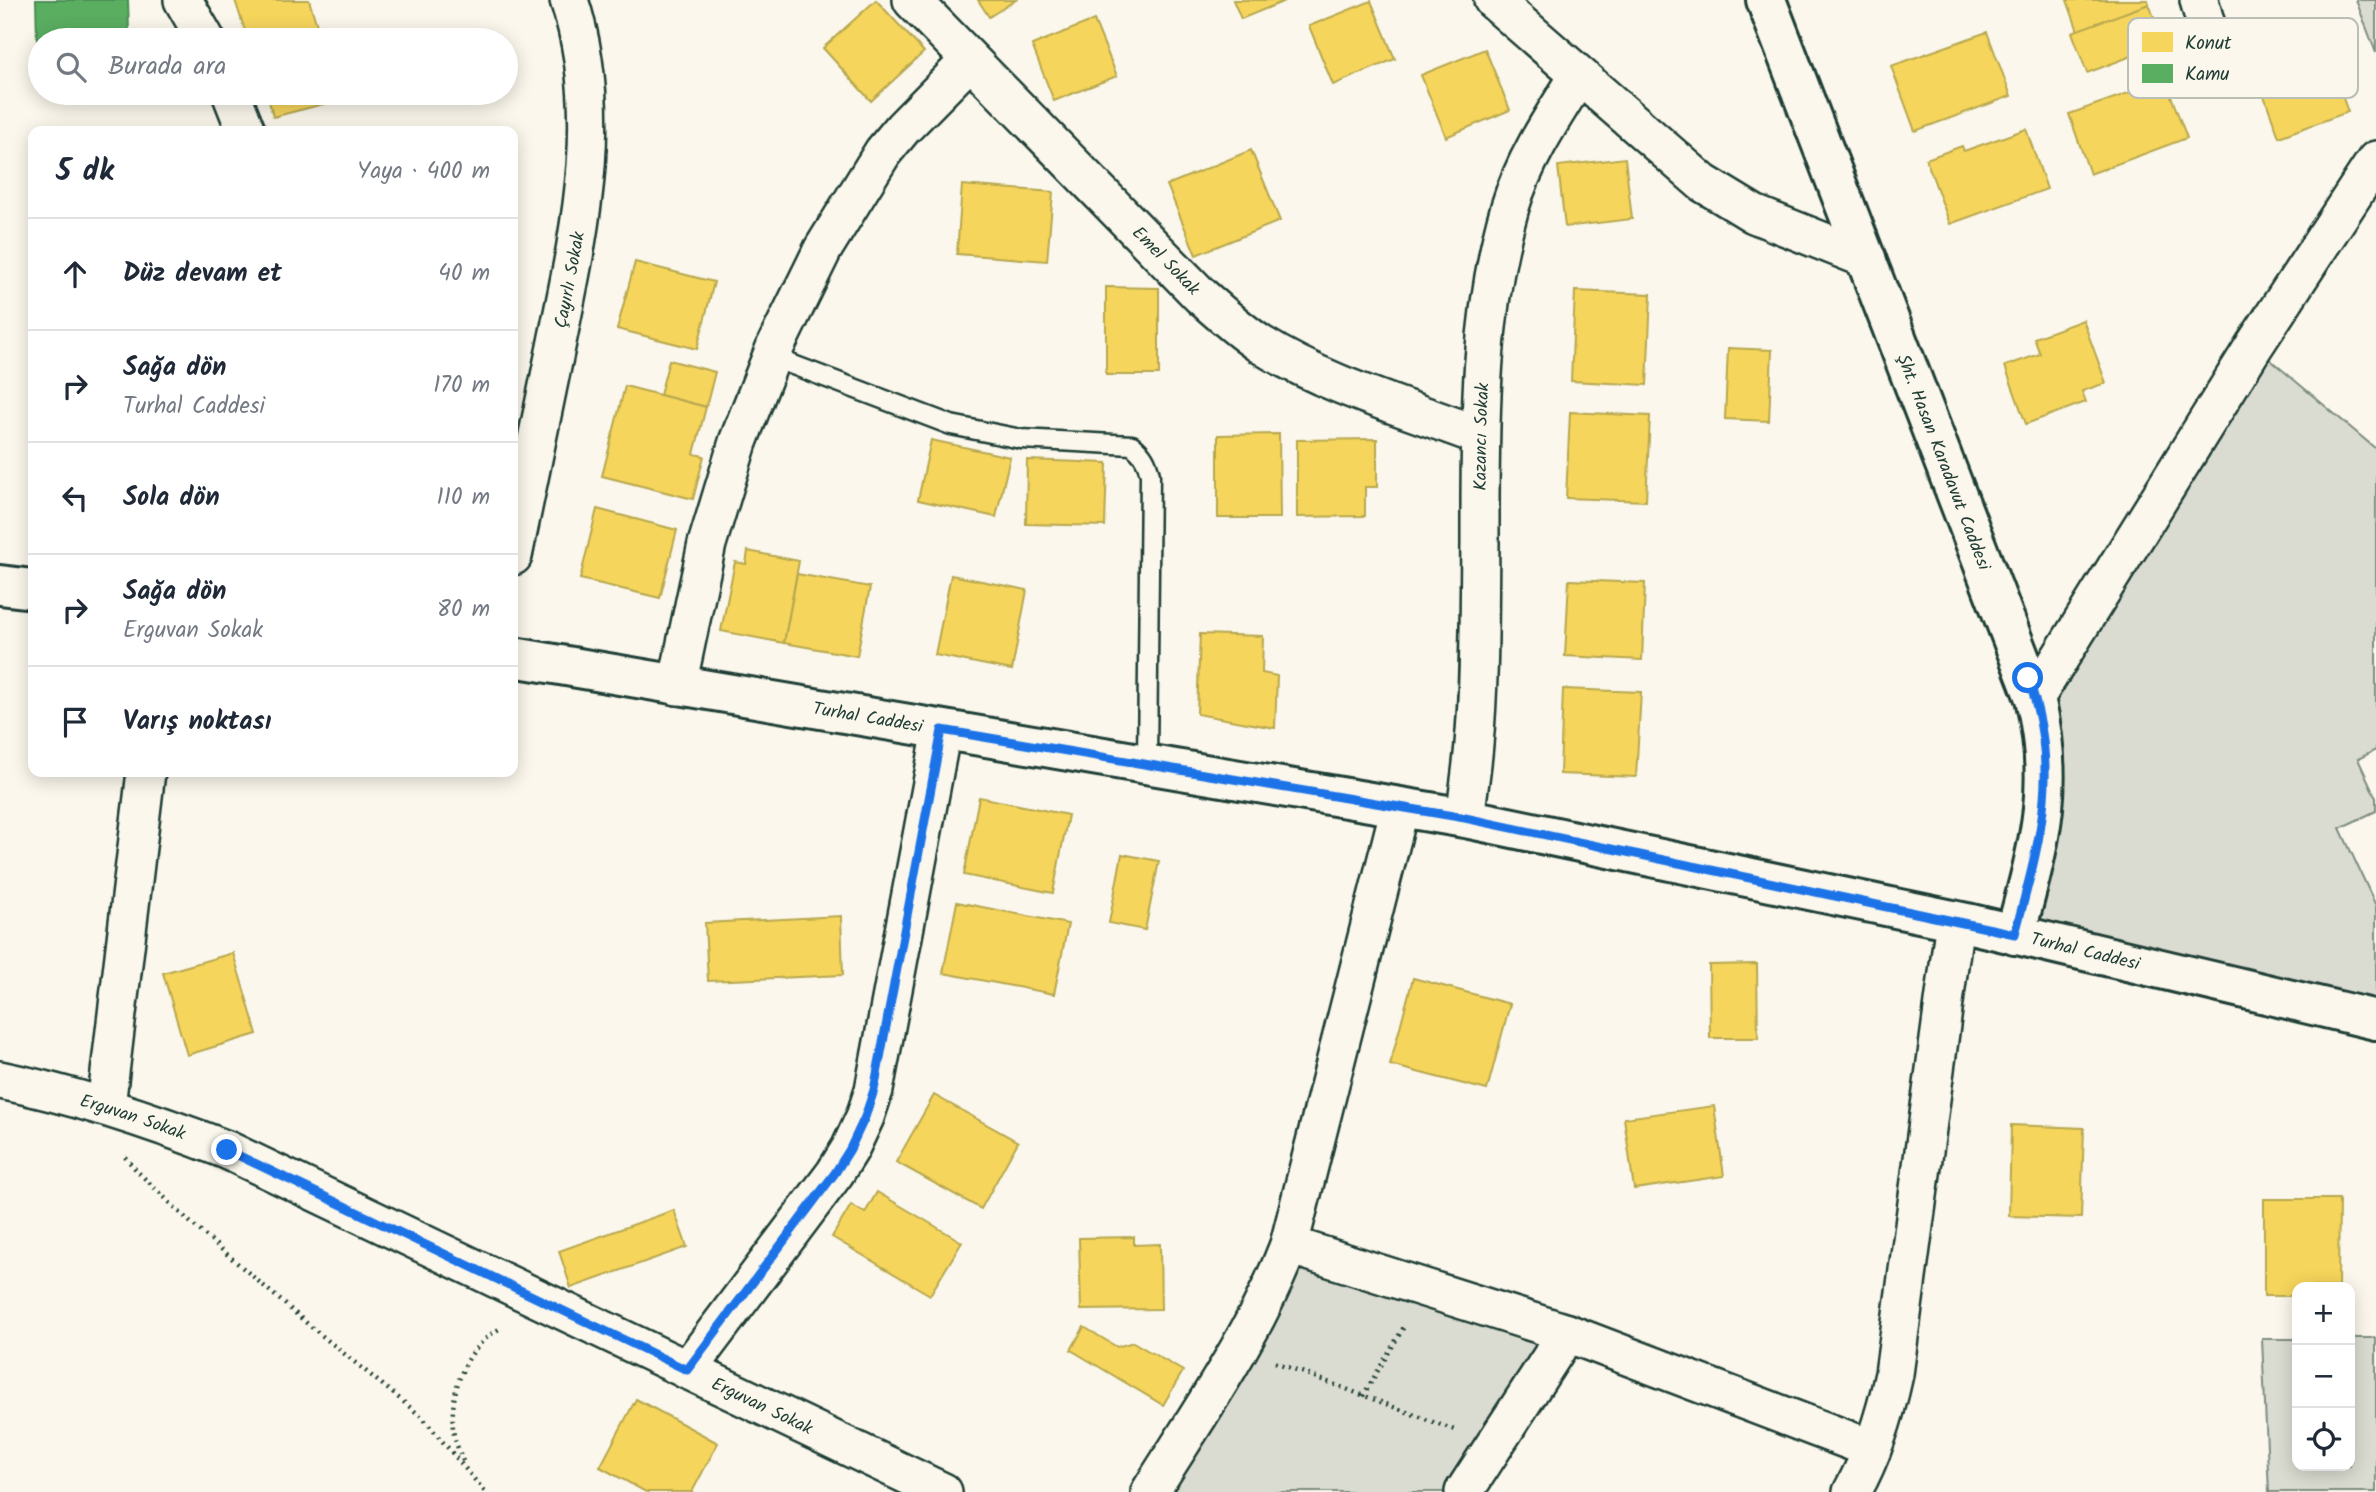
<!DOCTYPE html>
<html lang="tr">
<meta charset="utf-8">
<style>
body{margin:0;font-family:Kalam,sans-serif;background:#f2f2f3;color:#1f2937}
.controls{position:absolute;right:21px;bottom:21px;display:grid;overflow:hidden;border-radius:14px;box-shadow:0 4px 18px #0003}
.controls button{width:63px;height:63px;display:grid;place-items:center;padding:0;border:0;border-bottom:2px solid #e0e1e3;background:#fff;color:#1f2937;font:35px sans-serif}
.stop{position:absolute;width:21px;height:21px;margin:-16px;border:5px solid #1a73e8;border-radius:50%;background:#fff}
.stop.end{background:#1a73e8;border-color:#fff;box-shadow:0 2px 7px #0008}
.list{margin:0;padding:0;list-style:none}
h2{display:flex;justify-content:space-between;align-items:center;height:91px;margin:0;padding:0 28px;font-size:30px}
h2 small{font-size:23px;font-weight:400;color:#747a83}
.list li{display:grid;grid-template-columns:46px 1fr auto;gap:21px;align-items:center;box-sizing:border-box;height:112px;padding:0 28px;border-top:2px solid #e0e1e3}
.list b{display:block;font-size:26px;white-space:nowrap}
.list p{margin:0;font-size:23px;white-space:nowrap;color:#747a83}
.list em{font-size:23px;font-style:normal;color:#747a83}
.icon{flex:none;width:38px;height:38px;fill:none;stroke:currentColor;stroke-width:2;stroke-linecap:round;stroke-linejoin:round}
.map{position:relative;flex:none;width:2376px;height:1492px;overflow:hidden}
.search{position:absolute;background:#fff;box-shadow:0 4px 18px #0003;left:28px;top:28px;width:490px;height:77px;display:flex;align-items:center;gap:18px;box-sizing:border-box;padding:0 24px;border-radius:38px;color:#747a83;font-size:26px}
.panel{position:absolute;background:#fff;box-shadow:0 4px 18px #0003;left:28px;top:126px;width:490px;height:651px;border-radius:14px}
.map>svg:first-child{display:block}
.green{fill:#dbdcd1;stroke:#7d8c82;stroke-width:2}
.homes{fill:#f6d55c;stroke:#b6a750;stroke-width:2}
.public{fill:#5aae61;stroke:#488c54;stroke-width:2}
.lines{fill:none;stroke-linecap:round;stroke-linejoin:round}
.lane-casing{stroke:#1f3d34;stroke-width:23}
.street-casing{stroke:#1f3d34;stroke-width:42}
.secondary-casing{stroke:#1f3d34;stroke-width:44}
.path{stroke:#1f3d34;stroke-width:4.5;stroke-dasharray:2 5;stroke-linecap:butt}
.lane{stroke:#fbf7ec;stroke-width:18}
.street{stroke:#fbf7ec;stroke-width:37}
.secondary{stroke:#fbf7ec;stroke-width:38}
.route{stroke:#1a73e8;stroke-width:9}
.labels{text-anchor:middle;stroke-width:7;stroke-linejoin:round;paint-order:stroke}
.street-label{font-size:18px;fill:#1f3d34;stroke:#fbf7ec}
.key{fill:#fbf7ec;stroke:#b9bfb5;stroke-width:2}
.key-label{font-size:19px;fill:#1f3d34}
</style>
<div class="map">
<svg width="2376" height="1492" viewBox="0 0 2376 1492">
<rect width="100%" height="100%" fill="#fbf7ec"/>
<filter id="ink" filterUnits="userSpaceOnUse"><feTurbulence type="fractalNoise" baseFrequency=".0143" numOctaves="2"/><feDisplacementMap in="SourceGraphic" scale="14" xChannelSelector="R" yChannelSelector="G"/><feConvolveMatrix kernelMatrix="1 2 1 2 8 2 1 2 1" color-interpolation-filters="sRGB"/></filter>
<g filter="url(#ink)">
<!-- green -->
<g class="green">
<polygon points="2356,0 2376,0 2376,53"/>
<polygon points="2254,346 2376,449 2376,750 2358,759 2376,798 2376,811 2340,828 2376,906 2376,1020 2015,935 2035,698"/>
<polygon points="1284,1258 1567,1333 1464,1492 1150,1492"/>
<polygon points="2350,1338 2376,1338 2376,1492 2269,1492 2262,1339 2297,1339 2297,1466 2350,1466"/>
</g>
<!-- homes -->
<g class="homes">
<polygon points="235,0 309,0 319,32 292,40 248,40"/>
<polygon points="876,0 924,52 871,101 823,48"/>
<polygon points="978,0 1016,0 989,17"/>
<polygon points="1233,0 1287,0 1241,19"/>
<polygon points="2067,0 2148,0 2149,4 2078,31"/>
<polygon points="1371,1 1395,59 1333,85 1309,26"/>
<polygon points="2149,4 2166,50 2144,59 2142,52 2087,73 2072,32"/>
<polygon points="1094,20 1117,76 1054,101 1032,45"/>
<polygon points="1987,32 2011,96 1915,131 1891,66"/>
<polygon points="2323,43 2348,112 2279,137 2254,68"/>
<polygon points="1485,49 1510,110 1446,137 1421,75"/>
<polygon points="2165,80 2187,138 2090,174 2069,114"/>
<polygon points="267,93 337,93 339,100 273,117"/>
<polygon points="2026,129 2047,189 1950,224 1926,159 1962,146 1964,151"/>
<polygon points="1251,150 1280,221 1196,255 1167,185"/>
<polygon points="1625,158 1632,219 1565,227 1558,166"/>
<polygon points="962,185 1053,192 1047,261 957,254"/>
<polygon points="635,262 714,282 697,349 617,329"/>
<polygon points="1106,287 1159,288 1159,375 1106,375"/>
<polygon points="1575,291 1651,294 1647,385 1571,381"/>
<polygon points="2083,320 2106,383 2082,391 2086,402 2026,424 2005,366 2040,354 2034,338"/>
<polygon points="1728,348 1772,350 1769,421 1725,419"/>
<polygon points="669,360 715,372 706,407 660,395"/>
<polygon points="625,386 706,407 694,454 704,456 693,499 602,476"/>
<polygon points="1570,412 1650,416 1646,501 1566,498"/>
<polygon points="1279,434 1280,518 1218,518 1218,435"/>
<polygon points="1377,439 1377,487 1365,487 1365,516 1297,517 1297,440"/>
<polygon points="931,440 1010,457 996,517 918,500"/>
<polygon points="1027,460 1107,463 1105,526 1026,524"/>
<polygon points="597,509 677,530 660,598 580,579"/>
<polygon points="748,551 799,561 784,643 721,631 735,562 746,564"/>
<polygon points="797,574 870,587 857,656 784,643"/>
<polygon points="951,575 1027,590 1012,670 935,655"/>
<polygon points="1569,580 1645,583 1642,660 1565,656"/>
<polygon points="1200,634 1263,636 1262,673 1277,676 1275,728 1197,714"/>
<polygon points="1563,689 1641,692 1636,777 1560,774"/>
<polygon points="979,797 1068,815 1053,893 964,875"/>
<polygon points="1122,854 1159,861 1145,930 1109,923"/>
<polygon points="957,902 1068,924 1054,994 943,973"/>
<polygon points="841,916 843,975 708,981 705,923"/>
<polygon points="233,953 257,1034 187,1055 163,973"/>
<polygon points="1757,964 1758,1038 1710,1038 1709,965"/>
<polygon points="1413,978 1510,1004 1487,1090 1390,1065"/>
<polygon points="934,1095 1018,1142 981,1209 896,1162"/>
<polygon points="1714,1106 1724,1176 1634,1189 1624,1118"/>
<polygon points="2011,1125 2084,1128 2081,1218 2009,1216"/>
<polygon points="877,1192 962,1242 930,1295 832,1237 851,1205 865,1213"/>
<polygon points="2264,1199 2339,1199 2338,1287 2297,1287 2297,1296 2264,1296"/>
<polygon points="674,1210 687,1247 571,1288 559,1251"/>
<polygon points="1134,1237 1134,1245 1160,1244 1161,1309 1081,1310 1079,1238"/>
<polygon points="1084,1327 1117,1347 1133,1342 1183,1371 1163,1405 1071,1350"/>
<polygon points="636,1399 718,1443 692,1492 646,1492 600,1467"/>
</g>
<!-- public -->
<polygon class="public" points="36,0 128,0 129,32 147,32 148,40 40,40 40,80 38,80"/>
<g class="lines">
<!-- lane casing -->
<g class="lane-casing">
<path id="lane" d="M772,357l179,68 70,14 111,6c11,9 15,16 18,30l-3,289"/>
</g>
<!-- street casing -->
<g class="street-casing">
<g id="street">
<polyline points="183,0 206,40"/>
<path id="s1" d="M912,0l289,296c19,17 38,34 59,48 67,42 147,64 220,92"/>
<polyline points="1493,0 1703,183 1754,214 1867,259"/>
<polyline points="2199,0 2206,25"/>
<polyline points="231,93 246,131"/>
<path id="s2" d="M513,556c14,-69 28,-139 43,-209 23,-113 51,-233 13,-347"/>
<polyline points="677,686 707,544 738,442 776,345 823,249 883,152 903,128 970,60"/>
<polyline points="2035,698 2254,346 2376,160"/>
<path id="s3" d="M1465,818c3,-24 7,-49 9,-74 6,-66 5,-134 6,-200 0,-112 -2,-228 30,-337 14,-47 42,-89 68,-130"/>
<path id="s4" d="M0,1080c78,16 153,41 227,70l716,342"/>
<polyline points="106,1106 146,772"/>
<polyline points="1289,1245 1567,1333"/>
<polyline points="687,1370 835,1173 850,1149 865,1117 874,1090 942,730"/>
<path d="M1150,1492c50,-80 105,-158 139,-247l111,-438"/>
<polyline points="1464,1492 1567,1333 1872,1449"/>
<path d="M1852,1492c21,-37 33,-76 42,-118l61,-453"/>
</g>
</g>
<!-- secondary casing -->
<g class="secondary-casing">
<g id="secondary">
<path id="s5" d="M1766,0l269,698c22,92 3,149 -20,237"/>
<polyline points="0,585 33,589"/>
<path id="s6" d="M513,657l952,161 502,105 409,97"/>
</g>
</g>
<!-- path -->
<g class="path">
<polyline points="125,1157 137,1171 191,1223 309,1325 422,1417 485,1492"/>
<polyline points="1275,1362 1457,1431"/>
<polyline points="1363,1396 1405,1325"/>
<path d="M463,1461c-4,-10 -9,-22 -10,-32 -3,-39 12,-82 48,-101"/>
</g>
<!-- lane -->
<use href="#lane" class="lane"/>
<!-- street -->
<use href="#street" class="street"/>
<!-- secondary -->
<use href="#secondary" class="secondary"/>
</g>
</g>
<g class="lines" filter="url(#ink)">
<!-- route -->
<path class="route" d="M227,1150l460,220 148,-197 15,-24 15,-32 9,-27 68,-360 523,88 550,116c24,-91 47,-162 13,-256"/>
</g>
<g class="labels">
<!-- street labels -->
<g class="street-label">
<text dy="6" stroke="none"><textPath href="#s1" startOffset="364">Emel Sokak</textPath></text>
<text dy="6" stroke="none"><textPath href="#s2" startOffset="282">Çayırlı Sokak</textPath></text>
<text dy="6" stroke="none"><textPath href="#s3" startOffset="382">Kazancı Sokak</textPath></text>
<text dy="6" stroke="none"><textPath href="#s5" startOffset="495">Şht. Hasan Karadavut Caddesi</textPath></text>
<text dy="6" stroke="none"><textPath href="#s6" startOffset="360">Turhal Caddesi</textPath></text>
<text dy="6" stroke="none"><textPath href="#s6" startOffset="1600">Turhal Caddesi</textPath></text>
<text dy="6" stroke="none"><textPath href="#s4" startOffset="138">Erguvan Sokak</textPath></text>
<text dy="6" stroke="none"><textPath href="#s4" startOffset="831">Erguvan Sokak</textPath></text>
</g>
</g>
<!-- legend -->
<rect x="2128" y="18" width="230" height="80" rx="10" class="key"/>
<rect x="2142" y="32" width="31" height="20" fill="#f6d55c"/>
<rect x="2142" y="64" width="31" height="19" fill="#5aae61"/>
<g class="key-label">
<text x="2185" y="49">Konut</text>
<text x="2185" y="80">Kamu</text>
</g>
</svg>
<div class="controls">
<button>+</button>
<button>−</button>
<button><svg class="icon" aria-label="locate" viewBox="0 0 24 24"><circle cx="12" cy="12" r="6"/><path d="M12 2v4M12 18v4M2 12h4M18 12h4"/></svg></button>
</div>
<div class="stop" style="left:2028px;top:678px"></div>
<div class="stop end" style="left:227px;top:1150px"></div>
<div class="search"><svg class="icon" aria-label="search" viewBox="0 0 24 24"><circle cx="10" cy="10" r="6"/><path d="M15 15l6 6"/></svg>Burada ara</div>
<section class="panel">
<h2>5 dk<small>Yaya · 400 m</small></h2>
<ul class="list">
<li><svg class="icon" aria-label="ahead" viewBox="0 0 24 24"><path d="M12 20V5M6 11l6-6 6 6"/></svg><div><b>Düz devam et</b></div><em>40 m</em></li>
<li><svg class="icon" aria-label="right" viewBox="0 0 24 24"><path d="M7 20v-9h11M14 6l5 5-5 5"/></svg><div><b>Sağa dön</b><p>Turhal Caddesi</p></div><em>170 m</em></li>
<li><svg class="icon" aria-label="left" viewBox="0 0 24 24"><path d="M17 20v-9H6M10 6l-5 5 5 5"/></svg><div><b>Sola dön</b></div><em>110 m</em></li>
<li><svg class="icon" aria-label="right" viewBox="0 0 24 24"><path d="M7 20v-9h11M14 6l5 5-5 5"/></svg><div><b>Sağa dön</b><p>Erguvan Sokak</p></div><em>80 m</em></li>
<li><svg class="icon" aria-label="arrive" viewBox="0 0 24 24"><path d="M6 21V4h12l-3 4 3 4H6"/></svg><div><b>Varış noktası</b></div></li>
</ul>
</section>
</div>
